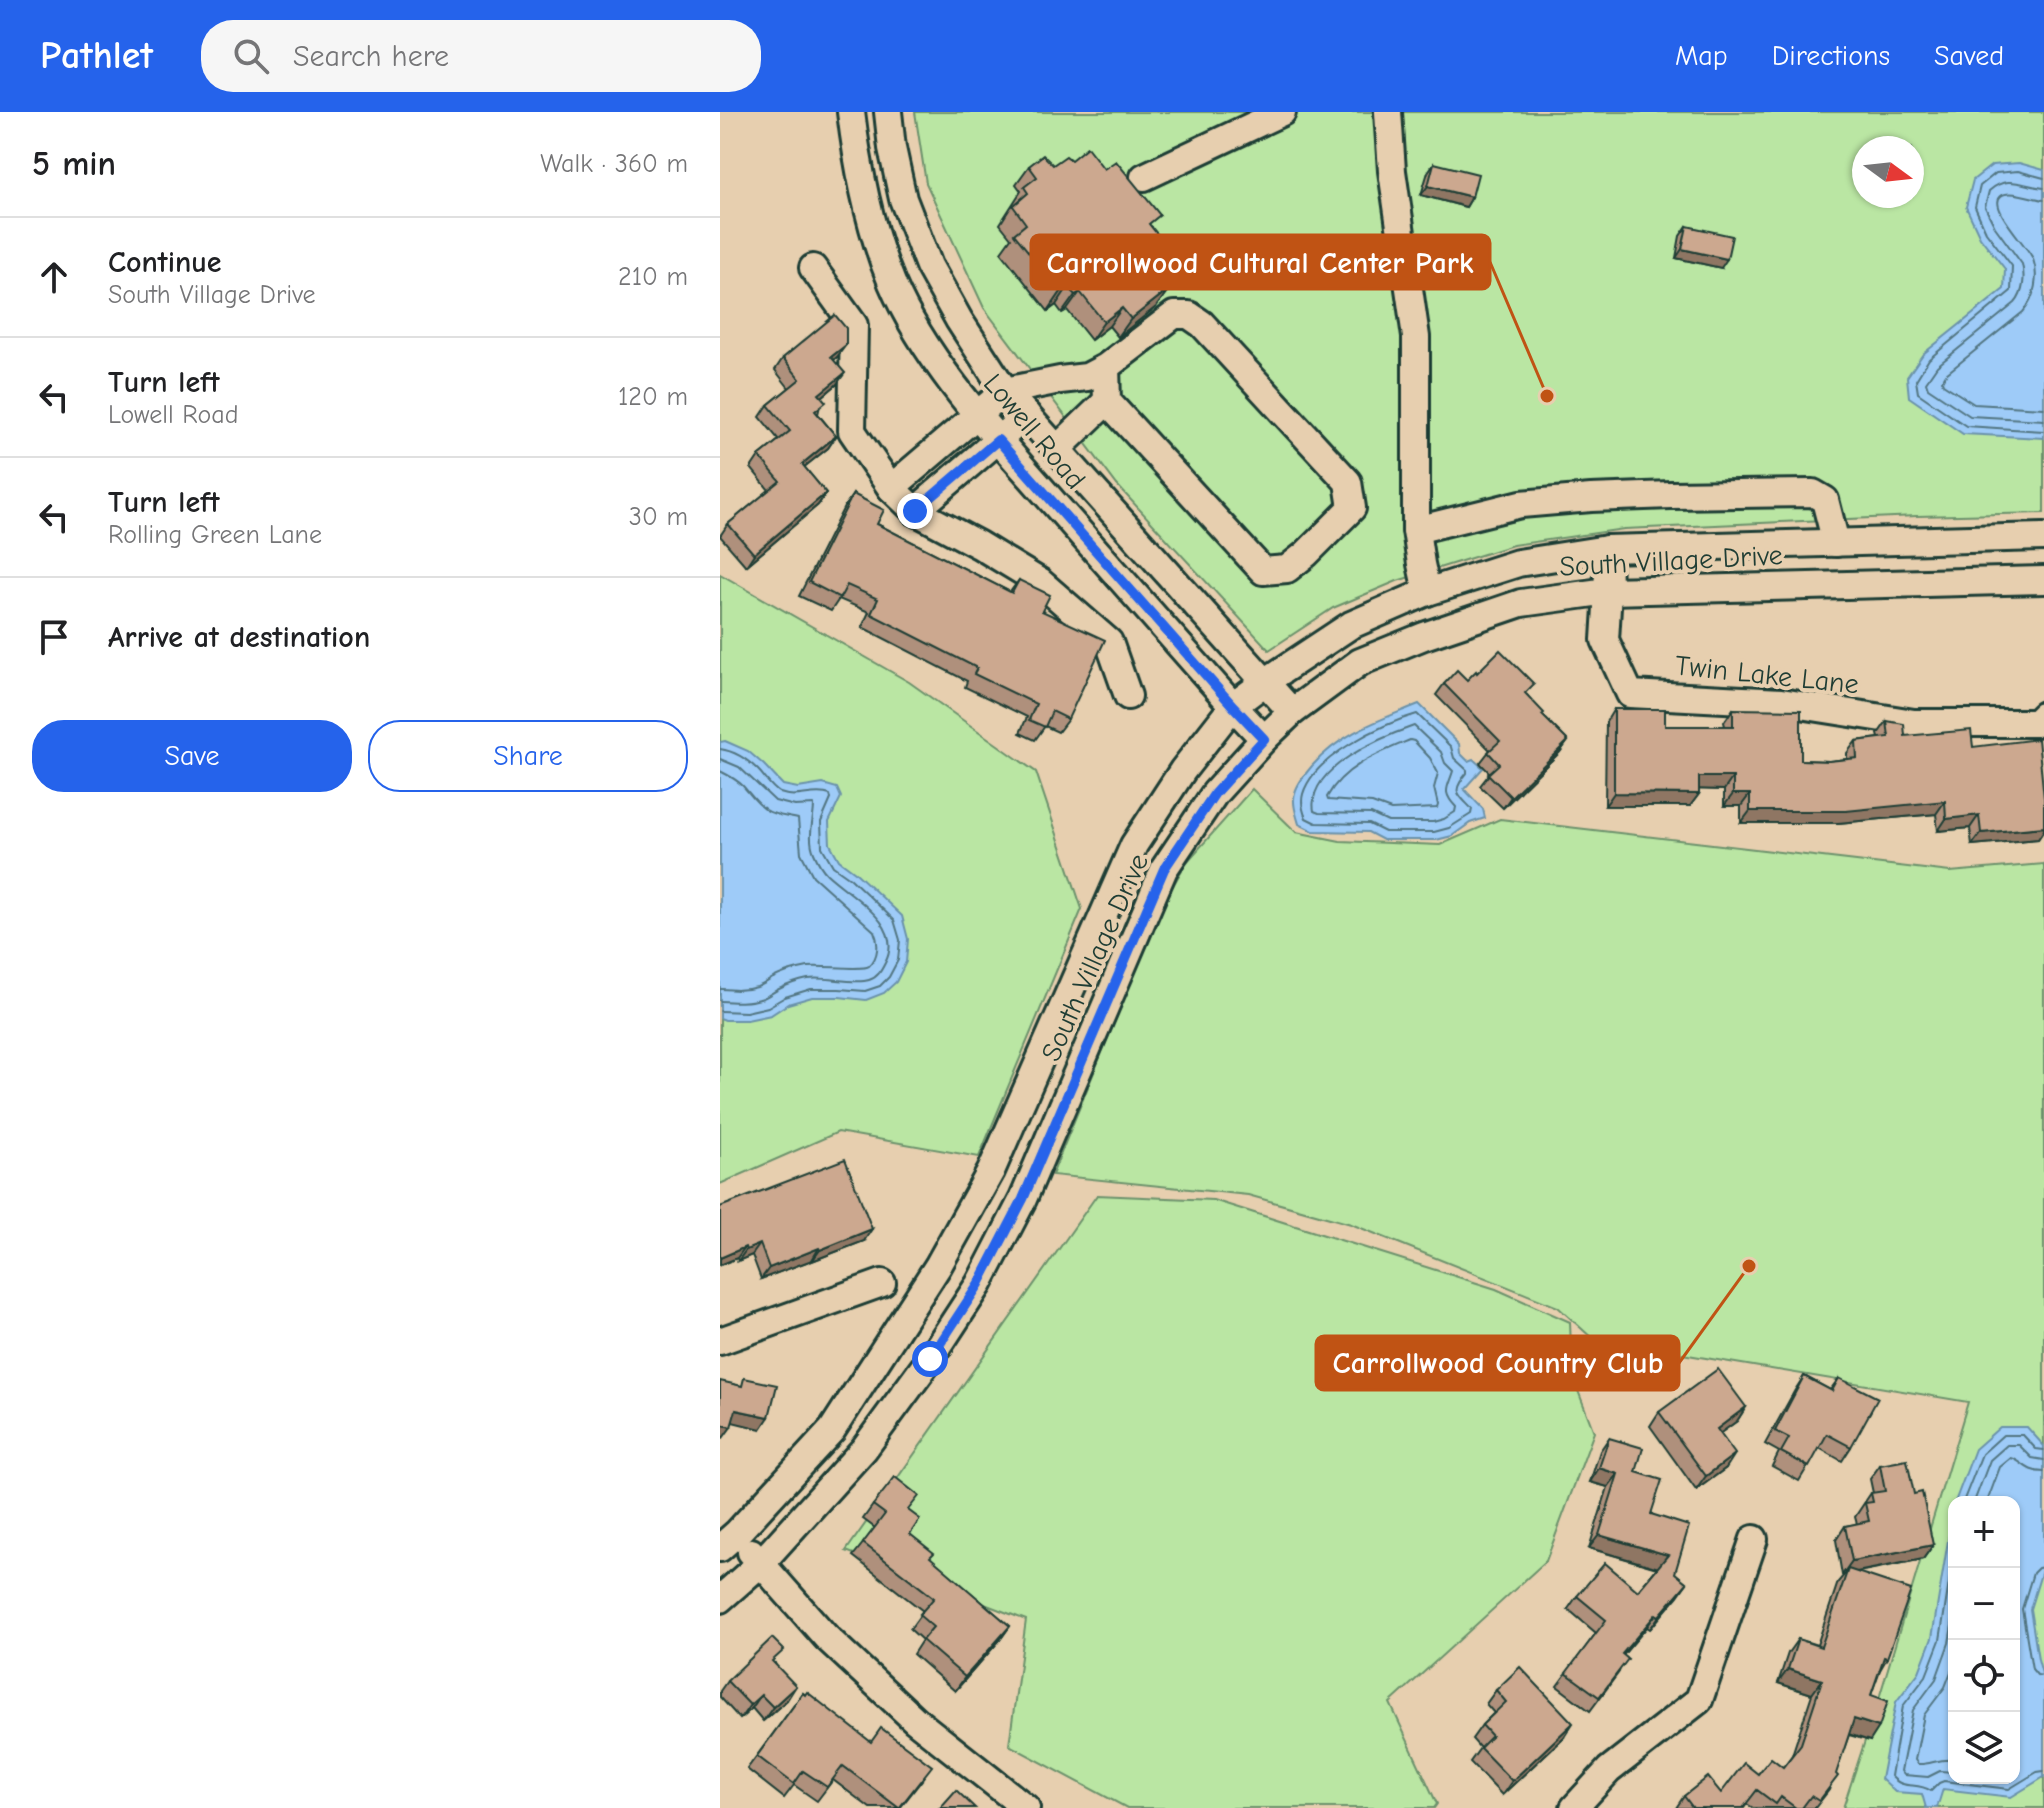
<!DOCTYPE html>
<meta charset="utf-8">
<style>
body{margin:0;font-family:"Comic Neue",sans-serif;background:#f6f6f6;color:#202124}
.controls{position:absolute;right:24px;bottom:24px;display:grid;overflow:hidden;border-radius:16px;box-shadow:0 2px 6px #0004}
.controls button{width:72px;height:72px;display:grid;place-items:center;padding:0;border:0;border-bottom:2px solid #e0e0e0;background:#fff;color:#202124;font:40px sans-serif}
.compass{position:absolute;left:1132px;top:24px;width:72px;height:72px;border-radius:50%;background:#fff;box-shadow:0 2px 6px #0004;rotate:105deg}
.stop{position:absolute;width:24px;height:24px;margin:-18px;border:6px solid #2563eb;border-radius:50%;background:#fff}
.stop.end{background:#2563eb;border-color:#fff;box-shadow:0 2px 8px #0008}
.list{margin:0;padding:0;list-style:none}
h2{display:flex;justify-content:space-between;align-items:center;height:104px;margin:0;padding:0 32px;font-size:34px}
h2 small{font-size:26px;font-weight:400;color:#757577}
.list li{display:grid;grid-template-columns:52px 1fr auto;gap:24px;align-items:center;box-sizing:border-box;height:120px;padding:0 32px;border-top:2px solid #e0e0e0}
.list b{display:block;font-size:30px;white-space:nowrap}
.list p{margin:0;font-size:26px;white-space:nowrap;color:#757577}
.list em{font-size:26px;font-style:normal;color:#757577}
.actions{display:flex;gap:16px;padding:24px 32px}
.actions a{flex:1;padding:18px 0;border:2px solid #2563eb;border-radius:32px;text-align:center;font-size:28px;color:#2563eb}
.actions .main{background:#2563eb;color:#fff}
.icon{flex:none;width:44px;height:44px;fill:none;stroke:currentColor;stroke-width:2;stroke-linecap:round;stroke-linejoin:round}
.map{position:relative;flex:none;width:1324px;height:1696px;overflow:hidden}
header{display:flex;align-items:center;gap:48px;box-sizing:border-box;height:112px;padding:0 40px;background:#2563eb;color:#fff}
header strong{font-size:38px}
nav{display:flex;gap:44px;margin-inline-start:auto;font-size:28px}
.search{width:560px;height:72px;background:#f6f6f6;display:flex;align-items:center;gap:20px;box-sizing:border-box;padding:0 28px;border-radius:32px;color:#757577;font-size:30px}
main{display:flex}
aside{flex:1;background:#fff}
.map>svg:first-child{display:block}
.green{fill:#bae6a3;stroke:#6c926c;stroke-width:2;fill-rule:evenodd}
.water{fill:#9ecbf8;stroke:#6b92aa;stroke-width:2}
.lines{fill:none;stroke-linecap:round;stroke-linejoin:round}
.shore{stroke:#527682;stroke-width:2}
.minor-casing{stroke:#1f3d34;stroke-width:32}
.minor{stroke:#e7cfaf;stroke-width:26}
.wall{fill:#af907b;stroke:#1f3d34;stroke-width:2}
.shaded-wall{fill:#8f7664;stroke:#1f3d34;stroke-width:2}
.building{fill:#cca88f;stroke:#1f3d34;stroke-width:2}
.route{stroke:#2563eb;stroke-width:10}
.labels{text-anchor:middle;stroke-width:8;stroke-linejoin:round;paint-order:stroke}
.street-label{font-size:28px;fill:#1f3d34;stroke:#e7cfaf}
.leader{fill:none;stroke:#c05314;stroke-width:3}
.callout-dot{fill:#c05314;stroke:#e7cfaf;stroke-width:3}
.callout{fill:#c05314;stroke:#c05314;stroke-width:3}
.callout-label{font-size:30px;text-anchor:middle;font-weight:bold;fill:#fff}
</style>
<header>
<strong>Pathlet</strong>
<div class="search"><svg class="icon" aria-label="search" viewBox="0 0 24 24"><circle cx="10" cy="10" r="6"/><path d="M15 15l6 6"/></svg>Search here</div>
<nav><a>Map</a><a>Directions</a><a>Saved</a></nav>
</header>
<main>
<aside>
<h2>5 min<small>Walk · 360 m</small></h2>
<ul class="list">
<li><svg class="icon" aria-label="ahead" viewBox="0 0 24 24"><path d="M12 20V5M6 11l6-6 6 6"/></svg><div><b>Continue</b><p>South Village Drive</p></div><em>210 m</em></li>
<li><svg class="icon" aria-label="left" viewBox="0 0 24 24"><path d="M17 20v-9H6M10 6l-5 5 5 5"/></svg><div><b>Turn left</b><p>Lowell Road</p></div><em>120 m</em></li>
<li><svg class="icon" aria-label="left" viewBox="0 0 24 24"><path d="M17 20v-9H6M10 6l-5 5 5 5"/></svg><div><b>Turn left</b><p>Rolling Green Lane</p></div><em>30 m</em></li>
<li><svg class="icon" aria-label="arrive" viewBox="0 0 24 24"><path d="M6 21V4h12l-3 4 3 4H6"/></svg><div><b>Arrive at destination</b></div></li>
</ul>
<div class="actions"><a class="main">Save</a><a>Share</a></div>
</aside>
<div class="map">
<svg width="1324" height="1696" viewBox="0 0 1324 1696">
<rect width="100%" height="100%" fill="#e7cfaf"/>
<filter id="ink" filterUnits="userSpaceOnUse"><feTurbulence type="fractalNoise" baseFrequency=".0125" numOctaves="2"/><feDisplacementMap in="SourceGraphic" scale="16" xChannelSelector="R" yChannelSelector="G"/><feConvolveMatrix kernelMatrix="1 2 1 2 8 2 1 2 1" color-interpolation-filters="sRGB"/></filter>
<g filter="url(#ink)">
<!-- green -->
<g class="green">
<path d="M195,0h1129v401l-127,3 -293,13 -111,16 -116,36 -64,27 -64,42 -152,-165 -133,-177 -58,-125zM1144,36h48v48h-48z"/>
<polygon points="0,462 189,570 316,660 362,797 259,1045 118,1020 0,1072"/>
<path d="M532,677l44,43 44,9 100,4 60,-26 450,53 94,-8v944h-201l37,-113 88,-293 -375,-63 -35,-32 -207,-83 -103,-29 -196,-20 111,-272 23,-40zM1234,1390h60v276h-60z"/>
<polygon points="377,1083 493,1088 776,1177 850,1210 852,1263 874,1320 826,1449 670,1591 717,1692 714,1696 407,1696 289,1633 306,1508 126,1439"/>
</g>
<!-- water -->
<g class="water">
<polygon points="1299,51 1324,58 1324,326 1243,322 1189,285 1187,265 1203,242 1284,177 1285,157 1260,125 1246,95 1253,68 1272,53"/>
<path d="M699,592l40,40 1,9 8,8 5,-2 10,9 -19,21 19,20 2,9 -15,5 -18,13 -16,4h-53l-15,-8 -55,-1 -14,-7c-3,-10 -7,-22 -4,-31 2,-9 11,-20 17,-27 30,-34 66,-45 107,-62z"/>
<polygon points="5,629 28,639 44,653 63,673 78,676 103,672 117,676 121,685 109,710 110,732 119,748 135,760 182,804 188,827 186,850 176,870 164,881 146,888 119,885 92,885 68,892 51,903 27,908 5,908 0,906 0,630"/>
<polygon points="1280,1315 1307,1315 1324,1334 1324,1452 1310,1497 1318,1547 1324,1569 1324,1665 1291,1685 1223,1677 1217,1696 1206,1696 1202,1682 1175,1680 1161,1667 1176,1590 1199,1560 1212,1526 1234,1392 1234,1666 1294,1666 1294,1390 1235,1390 1255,1337"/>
</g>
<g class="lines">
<!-- shore -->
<g class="shore">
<polyline points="1324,66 1298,59 1276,61 1260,74 1255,95 1266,120 1292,154 1291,179 1209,247 1196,268 1198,281 1246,314 1324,319"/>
<path d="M1324,76c-22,-2 -36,-14 -55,3l-4,16 10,20 27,37c3,12 2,29 -7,39l-78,63 -11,16 2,6 42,28 74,4"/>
<path d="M1324,88c-11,-1 -34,-11 -43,-4 -14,11 28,51 32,63 6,16 2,40 -10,53l-77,62 -4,7 1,3 31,20 70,4"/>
<path d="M697,602l34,33 3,11 13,12v3c-16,19 -10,20 5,36l-1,5 -22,14 -15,4h-49l-16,-8 -53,-1 -10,-5c-3,-7 -5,-17 -3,-24 11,-38 79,-70 114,-80z"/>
<path d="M694,614l27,26 4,11 8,8c-5,17 -12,20 3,36l-1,5 -11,7 -11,3h-45l-17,-8 -52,-1 -5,-2c-8,-43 68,-74 100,-85z"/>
<path d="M690,628l4,1 16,17 8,15 -4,15 4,17 -1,3 -46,2 -19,-7 -44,-3 -1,-3c17,-31 52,-44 83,-57z"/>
<path d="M0,637c14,2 28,11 38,21 7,7 13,18 22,23 17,7 34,-4 50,2l1,4 -10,23 1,25 11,19 17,12 44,42 6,20 -2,20 -9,17 -9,9 -15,5 -26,-2h-28l-26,8 -17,10 -22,5 -26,-1"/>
<path d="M0,647l19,8 36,34 20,5 19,-1c0,15 -7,32 0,48 3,7 8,16 13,21 23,22 79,50 58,89 -4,8 -7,14 -16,17 -15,5 -43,-4 -61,-1 -10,2 -21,6 -29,10 -6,3 -11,7 -16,9 -14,5 -29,4 -43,3"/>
<path d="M0,659c8,4 16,8 23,15 7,8 13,17 23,24 9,6 21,6 32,9l3,34 12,23 61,55c5,11 5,26 -5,35 -6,5 -48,-1 -61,1 -11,2 -25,6 -35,11 -5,3 -10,7 -16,9 -13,4 -24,3 -37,2"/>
<polyline points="1243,1390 1262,1342 1283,1323 1303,1323 1316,1337 1324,1338"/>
<polyline points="1254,1390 1270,1348 1287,1333 1299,1333 1312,1346 1324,1348"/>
<path d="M1267,1390l13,-35 11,-9c12,3 14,14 33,14"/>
<path d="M1234,1439l-14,89 -14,36 -23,30 -12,70c13,15 25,5 40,15l8,-8 5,-2 65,8 28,-17 7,-1"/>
<polyline points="1324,1455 1318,1456 1313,1461 1302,1497 1312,1557 1317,1563 1324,1564"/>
<polyline points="1234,1502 1229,1531 1216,1567 1193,1598 1181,1659 1184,1663 1208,1665 1220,1659 1234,1660"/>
<path d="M1234,1552l-9,23 -21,28 -9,45 3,4c12,1 21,-6 36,-4"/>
</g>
<!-- minor casing -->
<g class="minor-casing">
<g id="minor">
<path d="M131,0c7,58 18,116 41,171 34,80 103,153 161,219 60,68 120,136 180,204l31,33"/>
<polyline points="168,0 172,36 183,87 209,154 239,208 285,279 572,600"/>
<polyline points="668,0 672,59 696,225 696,418 701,452 707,480"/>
<polyline points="424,65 562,0"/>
<polyline points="93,156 134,213 132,319 171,376 195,399 259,433 320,470 389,530 408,584"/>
<polyline points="337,337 387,289"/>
<polyline points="171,376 285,279 340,268 367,265 386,255 454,203 469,203 482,212 628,370 632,396 586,442 567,457 543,459 387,289 386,255"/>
<polyline points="195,399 307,303"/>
<polyline points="696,418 801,392 871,386 951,383 1093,381 1105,388 1116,431"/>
<polyline points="887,437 888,479 885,528 910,582 1061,590 1194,611 1316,611 1324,603"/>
<polyline points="0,1229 162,1171"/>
<polyline points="0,1436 17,1421 112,1318 218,1154 271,1059 414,733 463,658 513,594 545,570 631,513 707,480 798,451 887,437 1324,425"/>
<polyline points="31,1440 106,1525 195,1608 306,1696"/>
<polyline points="0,1487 41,1451 144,1337 210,1247 259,1172 303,1087 444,757 495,681 544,627 572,600 640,550 704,524 801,491 888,479 1324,468"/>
<polyline points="854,1696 889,1658 979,1588 1034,1427"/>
</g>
</g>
<!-- minor -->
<use href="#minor" class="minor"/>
</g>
<!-- wall -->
<g class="wall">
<polygon points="714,51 752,85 746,95 701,83 708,60"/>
<polygon points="333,53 432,115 447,168 444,170 436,195 398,225 389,214 371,228 347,198 342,201 336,193 328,199 281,140 291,126 280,112 301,79 296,72 309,54"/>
<polygon points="967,114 1001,156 956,146 960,124"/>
<polygon points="117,245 114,248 116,273 102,285 98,302 116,324 108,336 84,355 106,381 98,393 26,454 0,424 8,412 49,378 31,356 39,344 59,328 40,305 48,293 69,276 55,258 63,246"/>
<polygon points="133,382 157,412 290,480 299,468 322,499 348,607 338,620 325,614 315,628 300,621 307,605 245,575 247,569 142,515 149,500 119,487 111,499 79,484 124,395"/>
<polygon points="724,572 807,583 822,603 848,629 840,640 783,696 760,674 770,661 760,651 770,638 716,583"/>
<polygon points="894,597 945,614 1005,614 1004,610 1013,597 1081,648 1109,649 1127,647 1127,641 1136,629 1159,626 1158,622 1167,609 1185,624 1253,635 1324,686 1324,718 1318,727 1252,733 1250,716 1218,719 1216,702 1118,711 1021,711 1021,694 1004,694 1004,678 979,677 979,682 970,694 885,694 886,610"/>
<polygon points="0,1095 144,1129 92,1149 92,1148 41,1167 32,1143 18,1149 17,1146 0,1153"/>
<polygon points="1084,1264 1110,1278 1119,1266 1131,1335 1122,1349 1099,1336 1079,1369 1052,1354 1059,1340 1045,1332 1075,1278"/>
<polygon points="1026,1295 1017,1309 1000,1321 1006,1356 976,1378 930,1314 939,1300"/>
<polygon points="889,1326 916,1360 955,1461 967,1471 930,1517 927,1515 903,1543 899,1560 870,1599 837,1574 876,1521 848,1497 857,1484 918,1479 937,1456 869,1436 888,1375 870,1370 880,1339"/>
<polygon points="1160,1353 1194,1382 1213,1433 1203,1447 1138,1460 1167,1546 1160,1558 1151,1583 1150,1629 1129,1623 1109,1678 1095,1696 1033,1696 1027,1692 1024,1696 956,1696 964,1684 1001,1681 1038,1662 1063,1655 1072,1643 1092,1582 1058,1571 1068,1541 1078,1527 1097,1533 1118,1470 1124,1463 1122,1463 1116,1428 1125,1414 1137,1412 1135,1405 1151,1381 1153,1381 1150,1367"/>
<polygon points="153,1393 189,1399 190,1422 210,1446 290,1514 280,1528 235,1579 193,1542 202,1528 190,1517 203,1499 133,1444 155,1416 143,1407"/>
<polygon points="55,1551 67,1588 43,1609 32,1596 20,1607 0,1585 0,1579 7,1569"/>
<polygon points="776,1578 844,1625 782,1683 750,1650 760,1636 752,1627 762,1613 774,1601 766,1592"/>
<polygon points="83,1581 202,1668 180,1696 150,1696 113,1668 97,1689 74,1673 64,1686 27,1657"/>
</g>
<!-- shaded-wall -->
<g class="shaded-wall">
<polygon points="708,74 752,85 746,95 701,83"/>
<polygon points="962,137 1007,147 1001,156 956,146"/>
<polygon points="459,149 447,168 427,184 440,165"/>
<polygon points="348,175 336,193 328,199 341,180"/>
<polygon points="449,177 436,195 398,225 411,207"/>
<polygon points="360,180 347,198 342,201 355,183"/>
<polygon points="402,196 389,214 371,228 384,210"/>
<polygon points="126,233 117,245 103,257 111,245"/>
<polygon points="125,261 116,273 91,294 99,282"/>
<polygon points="116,324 108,336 73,364 82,352"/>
<polygon points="106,381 98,393 26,454 34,442"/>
<polygon points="848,629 840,640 783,696 791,685"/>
<polygon points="979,665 1013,665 1004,678 970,677"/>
<polygon points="894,681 979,682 970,694 885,694"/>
<polygon points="1013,682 1030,682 1021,694 1004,694"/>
<polygon points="1225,689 1216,702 1118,711 1021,711 1030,699"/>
<polygon points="1259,703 1250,716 1218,719 1226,707"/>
<polygon points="1324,715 1324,718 1318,727 1252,733 1261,721"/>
<polygon points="152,1117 144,1129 92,1149 100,1138"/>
<polygon points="40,1132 32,1143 18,1149 26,1138"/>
<polygon points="25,1135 17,1146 0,1153 0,1146"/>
<polygon points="99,1136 92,1148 41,1167 49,1156"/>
<polygon points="1026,1295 1017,1309 987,1331 997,1317"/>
<polygon points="16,1298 49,1305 41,1317 8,1309"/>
<polygon points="0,1312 11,1315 3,1326 0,1325"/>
<polygon points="1015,1342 1006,1356 976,1378 986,1364"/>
<polygon points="879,1356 898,1362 888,1375 870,1370"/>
<polygon points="879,1423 948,1443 939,1456 869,1436"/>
<polygon points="1213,1433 1203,1447 1126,1462 1128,1457 1122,1463 1132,1449"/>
<polygon points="967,1471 958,1484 930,1517 939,1504"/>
<polygon points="936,1502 927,1515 893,1555 902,1542"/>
<polygon points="290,1514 280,1528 235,1579 245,1565"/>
<polygon points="1068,1557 1102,1568 1092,1582 1058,1571"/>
<polygon points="76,1574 67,1588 43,1609 53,1595"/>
<polygon points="41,1583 32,1596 20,1607 30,1593"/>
<polygon points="1134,1607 1159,1615 1150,1629 1125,1621"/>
<polygon points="853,1611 844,1625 782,1683 792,1669"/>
</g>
<!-- building -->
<g class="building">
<polygon points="367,35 384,57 396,49 440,103 429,112 459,149 440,165 449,177 411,207 402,196 384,210 360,180 355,183 348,175 341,180 294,122 306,112 293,94 308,81 304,75 317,65 309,54 323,43 333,53 346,44 351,48"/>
<polygon points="714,51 758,62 752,85 708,74"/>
<polygon points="967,114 1012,124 1007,147 962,137"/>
<polygon points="115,203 126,216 126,233 111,245 125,261 99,282 106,290 95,299 116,324 82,352 106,381 34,442 8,412 60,369 39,344 70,319 48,293 80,267 63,246"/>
<polygon points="133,382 164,398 157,412 292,481 299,468 330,483 322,499 385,528 348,607 332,599 325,615 309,608 316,592 254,562 257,556 151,502 158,487 127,473 120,486 89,470"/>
<polygon points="780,538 814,572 805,581 824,601 822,603 848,629 791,685 768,662 779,652 768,640 780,629 724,572 737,558 747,568 756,559 757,561"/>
<polygon points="894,597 945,597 945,614 1013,614 1013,597 1081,598 1081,648 1109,649 1137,646 1136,629 1169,625 1167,609 1184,612 1185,624 1251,618 1253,635 1318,627 1324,686 1324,715 1261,721 1259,703 1226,707 1225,689 1126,699 1030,699 1030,682 1013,682 1013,665 979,665 979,682 894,681"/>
<polygon points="125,1047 152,1117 100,1138 99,1136 49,1156 40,1132 26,1138 25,1135 0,1146 0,1095"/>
<polygon points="998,1257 1026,1295 997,1317 1015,1342 986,1364 939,1300"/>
<polygon points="1084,1264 1112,1279 1119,1266 1158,1286 1131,1335 1107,1322 1089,1355 1061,1340 1069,1326 1055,1319"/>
<polygon points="24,1266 57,1273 49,1305 16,1298 11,1315 0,1312 0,1269 22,1274"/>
<polygon points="889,1326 923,1336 916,1360 942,1368 931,1402 969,1414 955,1461 967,1471 939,1504 936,1502 902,1542 908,1547 879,1585 846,1561 886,1508 857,1484 885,1451 918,1479 948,1443 879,1423 898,1362 879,1356"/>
<polygon points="1187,1348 1194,1382 1202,1380 1213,1433 1132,1449 1125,1414 1149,1409 1145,1391 1153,1390 1151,1381 1165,1379 1160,1353"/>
<polygon points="175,1365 199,1384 188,1398 200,1407 190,1422 214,1441 210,1445 290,1514 245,1565 202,1528 213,1515 199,1503 214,1486 143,1431 165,1402 153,1393"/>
<polygon points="1128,1457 1191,1478 1167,1546 1164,1545 1151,1583 1168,1589 1159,1615 1134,1607 1116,1662 1118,1664 1099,1689 1091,1684 1082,1696 1076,1696 1061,1685 1056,1692 1037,1678 1023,1696 973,1696 964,1684 988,1665 1001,1681 1024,1651 1038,1662 1051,1646 1063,1655 1081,1632 1102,1568 1068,1557 1078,1527 1101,1535"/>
<polygon points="52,1526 64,1538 52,1549 76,1574 53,1595 41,1583 30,1593 7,1569"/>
<polygon points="800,1555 853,1611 792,1669 760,1636 772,1624 762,1613 786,1590 776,1578"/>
<polygon points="87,1580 151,1630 161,1616 212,1654 179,1696 123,1654 107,1675 83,1659 74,1672 37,1644 83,1581 85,1583"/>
<polygon points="236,1678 255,1696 220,1696"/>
</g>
</g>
<g class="lines" filter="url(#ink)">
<!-- route -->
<polyline class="route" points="195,399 278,328 513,594 544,627 495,681 444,757 303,1087 259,1172 210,1247"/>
</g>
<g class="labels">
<!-- street labels -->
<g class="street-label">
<text transform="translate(315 319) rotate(50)" y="10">Lowell Road</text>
<text transform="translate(951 448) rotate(-3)" y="10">South Village Drive</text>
<text transform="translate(1047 562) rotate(6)" y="10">Twin Lake Lane</text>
<text transform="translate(374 845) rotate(-66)" y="10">South Village Drive</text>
</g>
</g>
<!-- callouts -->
<path class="leader" d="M827 284L770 150M1029 1154L959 1251"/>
<g class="callout-dot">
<circle cx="827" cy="284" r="8"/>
<circle cx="1029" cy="1154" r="8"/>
</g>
<g class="callout">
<rect x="311" y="123" width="459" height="54" rx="8"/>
<rect x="596" y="1224" width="363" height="54" rx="8"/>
</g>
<g class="callout-label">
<text x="540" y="161">Carrollwood Cultural Center Park</text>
<text x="778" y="1261">Carrollwood Country Club</text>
</g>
</svg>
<div class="controls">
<button>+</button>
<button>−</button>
<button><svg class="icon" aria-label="locate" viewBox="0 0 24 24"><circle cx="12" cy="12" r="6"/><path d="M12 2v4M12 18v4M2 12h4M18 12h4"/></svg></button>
<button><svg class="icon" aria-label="layers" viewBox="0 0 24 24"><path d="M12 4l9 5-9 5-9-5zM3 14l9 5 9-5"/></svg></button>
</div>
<svg class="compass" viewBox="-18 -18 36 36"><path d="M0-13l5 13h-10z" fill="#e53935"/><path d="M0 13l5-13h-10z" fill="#757577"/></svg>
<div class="stop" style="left:210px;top:1247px"></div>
<div class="stop end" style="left:195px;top:399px"></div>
</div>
</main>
